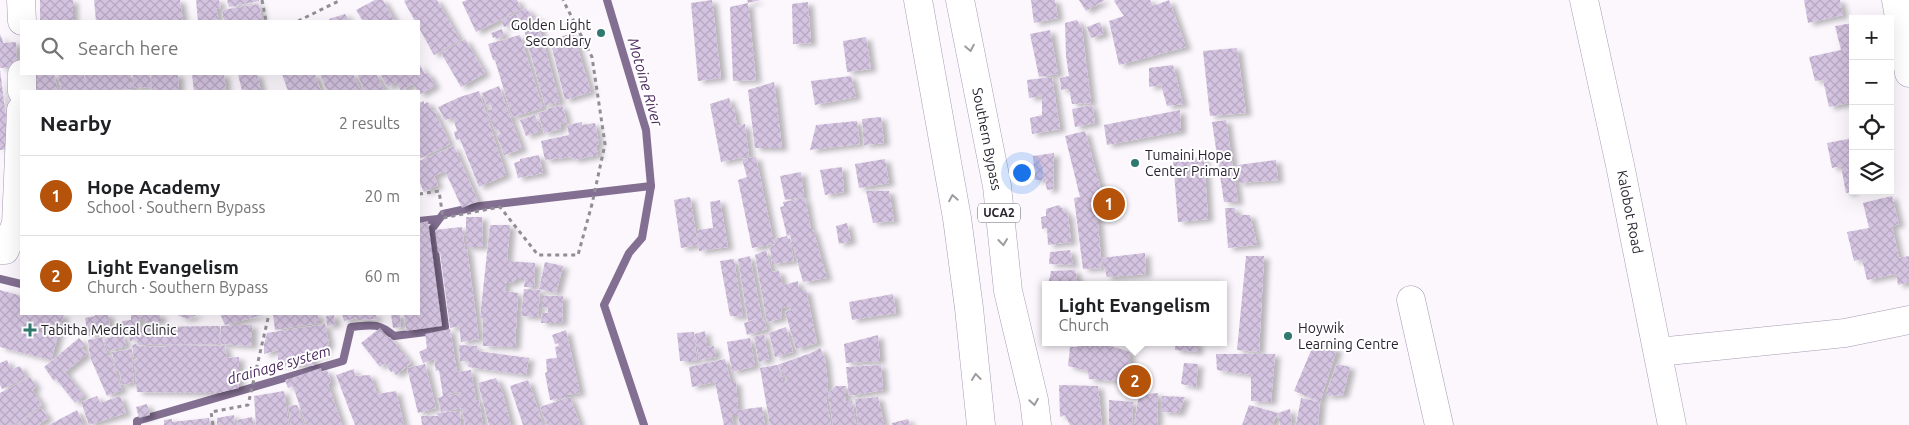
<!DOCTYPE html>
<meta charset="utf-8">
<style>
body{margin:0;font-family:Ubuntu,sans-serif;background:#f2f2f2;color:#202124}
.controls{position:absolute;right:15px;top:15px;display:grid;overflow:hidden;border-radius:0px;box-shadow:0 5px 20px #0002}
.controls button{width:45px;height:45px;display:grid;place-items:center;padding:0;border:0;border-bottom:1px solid #e0e0e0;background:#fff;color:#202124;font:25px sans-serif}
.you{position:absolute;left:1021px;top:172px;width:18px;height:18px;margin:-12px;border:4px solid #fff;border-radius:50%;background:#1a73e8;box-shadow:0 0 0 8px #1a73e833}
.badge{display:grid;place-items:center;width:32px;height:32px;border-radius:50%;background:#b45309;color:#fff;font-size:16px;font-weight:700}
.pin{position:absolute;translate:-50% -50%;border:2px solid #fff;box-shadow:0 1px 5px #0006}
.popup{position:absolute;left:1042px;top:281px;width:185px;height:65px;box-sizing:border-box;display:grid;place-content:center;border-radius:0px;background:#fff;filter:drop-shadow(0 1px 4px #0005);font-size:16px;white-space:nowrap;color:#757577}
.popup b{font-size:19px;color:#202124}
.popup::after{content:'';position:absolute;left:50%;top:100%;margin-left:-10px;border:10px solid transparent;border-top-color:#fff}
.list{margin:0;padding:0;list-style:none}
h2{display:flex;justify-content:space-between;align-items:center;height:65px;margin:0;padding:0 20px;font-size:21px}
h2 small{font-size:16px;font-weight:400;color:#757577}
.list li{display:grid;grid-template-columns:32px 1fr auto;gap:15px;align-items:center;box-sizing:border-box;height:80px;padding:0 20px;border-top:1px solid #e0e0e0}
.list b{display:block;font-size:19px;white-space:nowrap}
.list p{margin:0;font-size:16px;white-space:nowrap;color:#757577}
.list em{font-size:16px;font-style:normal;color:#757577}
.icon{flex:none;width:28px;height:28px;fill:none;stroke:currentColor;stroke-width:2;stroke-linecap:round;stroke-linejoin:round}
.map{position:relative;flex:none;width:1909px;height:425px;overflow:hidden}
.search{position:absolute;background:#fff;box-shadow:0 5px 20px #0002;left:20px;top:20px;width:400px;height:55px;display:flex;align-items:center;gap:12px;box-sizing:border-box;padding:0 18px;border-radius:0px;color:#757577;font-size:19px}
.panel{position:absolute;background:#fff;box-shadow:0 5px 20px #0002;left:20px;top:90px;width:400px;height:225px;border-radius:0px}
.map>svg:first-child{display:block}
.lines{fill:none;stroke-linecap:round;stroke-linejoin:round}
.stream{stroke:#836f91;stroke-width:8}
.building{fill:url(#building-cross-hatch);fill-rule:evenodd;filter:url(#shadow)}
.minor-casing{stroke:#a999b5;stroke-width:29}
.highway-casing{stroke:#a999b5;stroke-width:29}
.path{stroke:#928d95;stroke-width:3;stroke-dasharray:4 4;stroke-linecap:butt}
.minor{stroke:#fff;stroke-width:28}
.highway{stroke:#fff;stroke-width:28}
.oneway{stroke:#9f9ca1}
.poi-dot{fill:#307870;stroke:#fff;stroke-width:2}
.labels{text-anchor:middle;stroke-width:4;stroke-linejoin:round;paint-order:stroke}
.shield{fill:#fff;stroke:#69656d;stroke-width:1}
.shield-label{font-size:12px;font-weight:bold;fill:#29232e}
.poi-label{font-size:14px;fill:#29232e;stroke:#fff;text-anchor:start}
.street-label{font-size:14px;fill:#29232e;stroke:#fff}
.water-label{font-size:15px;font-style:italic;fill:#4c2a61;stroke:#fff}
</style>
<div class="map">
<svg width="1909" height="425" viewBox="0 0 1909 425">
<defs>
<pattern id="building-cross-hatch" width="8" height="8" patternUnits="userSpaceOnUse" patternTransform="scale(1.25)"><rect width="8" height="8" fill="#d5c4e1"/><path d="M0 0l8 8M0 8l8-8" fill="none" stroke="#b7a8c1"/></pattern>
<filter id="shadow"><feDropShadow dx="5.5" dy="3" stdDeviation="2.5" flood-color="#0004"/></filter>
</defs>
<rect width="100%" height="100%" fill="#fbf7fd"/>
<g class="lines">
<!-- stream -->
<g class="stream">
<polyline points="607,0 646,130 651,186 642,238 629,253 604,305 644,425"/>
<polyline points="419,221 438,219"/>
<polyline points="0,279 21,284"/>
<path d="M137,425v-4l206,-60 8,-34c20,-2 27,-5 43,9l32,-4 19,-5 -13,-98 11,-15 37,-8 171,-20"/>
</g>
</g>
<!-- building -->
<g class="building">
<rect x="40" y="0" width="33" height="21"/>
<polygon points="94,0 180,0 183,21 96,21"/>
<polygon points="196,0 219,0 221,8 216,9 219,19 214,20 214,21 198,21"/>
<polygon points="227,0 259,0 259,1 229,7"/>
<polygon points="375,0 383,0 395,21 363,21 356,10"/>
<polygon points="406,0 437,0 460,40 434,55 419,28 419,21 415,21 404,1"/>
<polygon points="467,0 517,0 521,9 515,12 514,9 515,12 476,32 462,2"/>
<polygon points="712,0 721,78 698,81 691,3"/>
<polygon points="747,0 760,0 748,3 756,80 733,81 730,7 748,3"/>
<polygon points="1031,0 1055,0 1058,18 1034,23"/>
<polygon points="1079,0 1105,0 1086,11"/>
<polygon points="1115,0 1150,0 1153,6 1169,0 1186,47 1119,65 1109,21 1124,16 1114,1"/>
<polygon points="1804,0 1840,0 1843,15 1808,23"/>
<polygon points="808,2 811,43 793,44 792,4"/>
<polygon points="259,4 262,21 224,21 222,10"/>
<polygon points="525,8 536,19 541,18 541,21 539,22 540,30 560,102 545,106 523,26 516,13"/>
<polygon points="345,14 349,21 330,21 329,19"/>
<polygon points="516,14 519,22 504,27 501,20"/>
<polygon points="1077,20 1082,28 1091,103 1072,104 1069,89 1061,90 1060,78 1069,76 1066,56 1065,23"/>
<polygon points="1100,22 1104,34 1091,38 1087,27"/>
<polygon points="1853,23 1853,102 1829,107 1823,80 1815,81 1809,57 1841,50 1835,26"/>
<polygon points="502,29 504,36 496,39 495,37 493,38 491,33"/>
<polygon points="1050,30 1058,74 1039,77 1030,34"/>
<polygon points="573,33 591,92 565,100 550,40"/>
<polygon points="0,34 3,41 3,51 3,43 16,42 17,67 0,68"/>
<polygon points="520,35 543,108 512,117 495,60 493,60 488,44"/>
<polygon points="866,37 871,69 847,72 843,41"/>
<polygon points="465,39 485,73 461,87 441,53"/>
<polygon points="1237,48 1246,113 1210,116 1203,51"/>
<polygon points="419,63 425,74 428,73 435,86 419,95 419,91 417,91 413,84 401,91 396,82 388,87 380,74 419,74"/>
<polygon points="1173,65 1183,104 1167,106 1161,85 1149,87 1149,68"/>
<polygon points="0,69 10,149 0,150"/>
<polygon points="25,74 54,74 58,91 28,91"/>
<polygon points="58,74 84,74 87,91 61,91"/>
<polygon points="85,74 131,74 133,89 87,91"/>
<polygon points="133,74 150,74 151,87 134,88"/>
<polygon points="151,74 178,74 179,91 152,91"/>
<polygon points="192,74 224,74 226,91 194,91"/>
<polygon points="238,74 257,74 261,91 242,91"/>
<polygon points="282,74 315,74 321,91 288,91"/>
<polygon points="320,74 353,74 361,91 327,91"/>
<polygon points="357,74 376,74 385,91 365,91"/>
<polygon points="851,76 856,97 815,105 811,81"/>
<polygon points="1052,77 1060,129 1032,134 1030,118 1042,115 1042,96 1029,98 1027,80"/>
<polygon points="774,82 782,148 755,148 748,90"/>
<polygon points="499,86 522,149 504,155 497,136 500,134 499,129 495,131 487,111 492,109 491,105 487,106 482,93"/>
<polygon points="479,91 506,175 479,187 460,139 456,140 454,132 457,131 453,118 445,120 438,107 460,97"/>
<polygon points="729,98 732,108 734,109 737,126 745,124 749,156 721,162 710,104"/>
<polygon points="424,101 424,104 428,102 432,111 434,110 450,144 419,159 419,103"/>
<polygon points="562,105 567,122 560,124 561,129 544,133 538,113 548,110 547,109"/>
<polygon points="1092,105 1095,123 1075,127 1072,109"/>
<polygon points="1180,110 1181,131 1107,145 1104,125"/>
<polygon points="535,115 541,131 526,136 520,120"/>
<polygon points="881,117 884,143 864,145 862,119"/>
<polygon points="1226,120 1238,202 1224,202 1212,122"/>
<polygon points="857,121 860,144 810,150 816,125"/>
<polygon points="582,122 582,125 595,123 599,144 596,145 598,155 574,160 572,157 545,160 541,141 569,135 567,125"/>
<polygon points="1085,131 1101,190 1095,192 1102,268 1083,269 1074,198 1080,197 1065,136"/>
<polygon points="1853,138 1853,192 1846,193 1841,166 1832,168 1827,143"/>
<polygon points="454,146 478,201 462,208 445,171 434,176 438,185 424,192 419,181 419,161"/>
<polygon points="1054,153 1053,189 1047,190 1045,180 1035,180 1033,156"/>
<polygon points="539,155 543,173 518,178 514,163 520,161 520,159"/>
<polygon points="756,157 774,244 752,248 738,180 747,177 742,159"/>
<polygon points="1204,157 1208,219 1178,222 1173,160"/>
<polygon points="885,159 889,183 859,188 855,164"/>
<polygon points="1276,160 1278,180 1238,183 1238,165"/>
<polygon points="842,167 844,192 825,195 820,170"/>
<polygon points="801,172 804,197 785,200 780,176"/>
<polygon points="866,191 889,191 894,221 873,223"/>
<polygon points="1892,196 1899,224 1892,226 1899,258 1909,256 1909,282 1898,285 1896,274 1867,280 1862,259 1854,261 1847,232 1869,228 1863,203"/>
<polygon points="690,197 698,245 681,248 674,200"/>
<polygon points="805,198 811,230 813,230 827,278 803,282 790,235 787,236 780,207 784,206 783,202"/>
<polygon points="720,200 728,247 699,251 697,230 713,228 710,202"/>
<polygon points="1059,205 1068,215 1071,242 1048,245 1047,228 1042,229 1041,217 1046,216 1046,209"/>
<polygon points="1225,208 1235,208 1236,215 1250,215 1257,245 1228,248"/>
<polygon points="466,217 482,217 483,247 466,247"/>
<polygon points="428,221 442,326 406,331 404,314 419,314 419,223"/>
<polygon points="847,223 851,241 839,244 836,226"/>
<polygon points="490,225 510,225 507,261 535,263 534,287 524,287 525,279 516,279 511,283 507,283 506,279 505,291 518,293 515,347 483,346 483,318 480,318"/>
<polygon points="462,227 465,250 467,249 479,339 461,342 459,326 450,328 440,252 438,253 435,230"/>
<polygon points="787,236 788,239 790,239 794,261 772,264 770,247 775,245 774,239"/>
<polygon points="766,250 772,272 779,271 787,299 784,285 798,281 799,290 806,290 817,343 796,349 785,312 791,310 790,306 781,308 782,318 767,322 755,255"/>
<polygon points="1070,250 1073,265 1049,264 1050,252"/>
<polygon points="1145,253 1146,274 1107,277 1101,258"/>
<polygon points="750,256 762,318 763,317 767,329 747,335 744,323 759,318 748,321 738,259"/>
<polygon points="1246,256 1264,256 1259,352 1237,350"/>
<polygon points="734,259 743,317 730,316 720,261"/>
<polygon points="545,262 563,266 556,293 539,289"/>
<polygon points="1075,270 1078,285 1048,285 1051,271"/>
<polygon points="524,289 540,290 538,317 521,316"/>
<polygon points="0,290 21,296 21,314 64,314 51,360 0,347"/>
<polygon points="893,294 896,313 852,320 849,302"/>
<polygon points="542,296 563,296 562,323 541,323 542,313 548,313 548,307 542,307"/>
<polygon points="95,314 108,314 111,332 88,336 85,318 95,316"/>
<polygon points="131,314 160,314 161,321 145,323 145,319 139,319 140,327 220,326 219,344 138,345 138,340 130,341 128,332 123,333 122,321 131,320"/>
<polygon points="175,314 199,314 187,319"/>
<polygon points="220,314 267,314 225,325"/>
<polygon points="273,314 318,314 319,323 275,330"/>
<polygon points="342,314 376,314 377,319 357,320 357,318 344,321"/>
<polygon points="391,314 400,314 401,327 393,328"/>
<polygon points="334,315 335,324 327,326 326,316"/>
<polygon points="325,324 329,344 326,347 324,354 313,356 314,366 278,364 278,350 264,354 264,344 267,333"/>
<polygon points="238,325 252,325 252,346 220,344 221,326"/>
<polygon points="786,327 793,352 775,357 769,333"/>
<polygon points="380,328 388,338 390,337 411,363 396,375 393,371 391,372 385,363 380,367 361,343"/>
<path d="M450,329l7,43 14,-2 5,30h3l4,25h-18l-3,-17 -21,4 -3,-14 5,-2 -4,-26 -3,1 -2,-12 -11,4 -4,-11 8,-4 -2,-14zM459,392l1,2 -11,2v-2z"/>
<polygon points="566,330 580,393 566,395 566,398 550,400 545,373 547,372 546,359 557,358 555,347 559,346 558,343 555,344 552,335"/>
<polygon points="705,331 707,347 714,346 716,357 699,360 695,334"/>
<polygon points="694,332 697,361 680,361 677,333"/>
<polygon points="123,334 126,346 108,351 104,339"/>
<polygon points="764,334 769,359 759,362 754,337"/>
<polygon points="878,335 880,361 846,363 844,344"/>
<polygon points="102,337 107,355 110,355 122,390 107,396 90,357 88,340"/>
<polygon points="79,338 85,345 81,347 87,354 65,372 84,396 75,403 56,379 54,381 44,367"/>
<polygon points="750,338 755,366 732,372 727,342"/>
<polygon points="1315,341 1337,349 1320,402 1318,425 1296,425 1301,398 1320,402 1294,391"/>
<polygon points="1078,342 1097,342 1130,352 1129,374 1118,381 1089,379 1088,371 1068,366 1070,347 1078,347"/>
<polygon points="1175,342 1197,342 1198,352 1175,350"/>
<polygon points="136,344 138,346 166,347 167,345 225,346 227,358 239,357 239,388 218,393 137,392 134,360 138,359 137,357 134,357 132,345"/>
<polygon points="459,345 477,346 477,351 529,358 526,375 468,367 469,361 460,361"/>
<path d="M820,348l5,11 3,27 -2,13 5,26h-61l-10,-57 17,-3 34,-12zM777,365l10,13 -4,7v-7z"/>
<polygon points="132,349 132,353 130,353 134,362 132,362 134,382 122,385 119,370 116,371 112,352"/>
<polygon points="1216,354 1275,354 1271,402 1251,401 1251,375 1217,370"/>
<polygon points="725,359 731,382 736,382 738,410 762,407 765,425 740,425 738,415 731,415 734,425 724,425 715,382 692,387 689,367"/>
<polygon points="7,360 11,370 20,366 26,378 2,389 0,385 0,363"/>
<polygon points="1184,363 1198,364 1196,387 1181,384"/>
<polygon points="425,364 436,408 418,413 407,368"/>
<polygon points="1337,364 1350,367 1343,395 1325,396"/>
<polygon points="881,365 883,390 849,396 846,367"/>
<polygon points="321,368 322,372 327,370 331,382 328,384 342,425 306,425 293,386 288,388 285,380"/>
<polygon points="354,369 355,376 370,375 377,394 396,391 404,425 355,425 336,375"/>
<polygon points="30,377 36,387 32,390 42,405 14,425 0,425 0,393"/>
<polygon points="496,378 502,391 511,425 489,425 478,383"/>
<polygon points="528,380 542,421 543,425 523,425 510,386"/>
<polygon points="1059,385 1098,386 1102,425 1070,425 1065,415 1060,417"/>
<polygon points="836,386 846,386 846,402 852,401 856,425 833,425 828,393"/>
<polygon points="284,391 289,425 256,425 254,396"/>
<polygon points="1158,393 1157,425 1134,425 1139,395"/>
<polygon points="97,396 100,403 120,396 126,413 89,425 81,402"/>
<polygon points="1162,396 1185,397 1179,413 1162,412"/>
<polygon points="570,397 580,425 547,425 540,407"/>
<polygon points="878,397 884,425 858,425 855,399"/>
<polygon points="1109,400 1133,402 1132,425 1109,425"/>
<polygon points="147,404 150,415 139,418 136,407"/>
<polygon points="297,405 304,425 291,425 288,406"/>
<polygon points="1249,405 1278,413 1290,409 1292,425 1280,425 1278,413 1272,425 1242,425"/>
<polygon points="41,408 48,418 38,425 15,425"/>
<polygon points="77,410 84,425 49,425"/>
<polygon points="460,411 461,425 422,425 421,416 438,416 437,413"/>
<polygon points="234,415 235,425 217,425 217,418"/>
<polygon points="252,417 254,425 238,425 237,420"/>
<polygon points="209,418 210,425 164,425 164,420 172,419 172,422"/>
<polygon points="908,419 910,425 892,425 892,423"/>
</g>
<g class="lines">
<!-- minor casing -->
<g class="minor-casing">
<g id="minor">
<polyline points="21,0 22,21"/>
<polyline points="1584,0 1620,165 1672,425"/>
<polyline points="1896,0 1909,73"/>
<polyline points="22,91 22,74"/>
<polyline points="0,250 5,250 16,224 21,110"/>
<polyline points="1411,300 1439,425"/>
<polyline points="1658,352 1845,333 1909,320"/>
</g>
</g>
<!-- highway casing -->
<g class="highway-casing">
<g id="highway">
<polyline points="918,0 957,218 969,308 981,425"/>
<polyline points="960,0 997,186 1008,291 1034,400 1037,425"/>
</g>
</g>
<!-- path -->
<g class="path">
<polyline points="262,0 266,21"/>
<polyline points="298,21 341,0"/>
<polyline points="419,194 439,191 443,218 500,207 538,255 578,255 592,204 605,144 592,57 563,0"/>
<polyline points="213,425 211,412 248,405 269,314"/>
</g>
<!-- minor -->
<use href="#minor" class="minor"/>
<!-- highway -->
<use href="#highway" class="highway"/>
</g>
<!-- one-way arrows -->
<defs><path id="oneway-chevron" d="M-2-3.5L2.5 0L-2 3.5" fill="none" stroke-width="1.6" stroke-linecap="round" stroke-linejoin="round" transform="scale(1.25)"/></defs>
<g class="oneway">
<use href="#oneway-chevron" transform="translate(970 48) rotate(79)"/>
<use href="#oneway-chevron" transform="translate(953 198) rotate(-100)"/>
<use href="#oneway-chevron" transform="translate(1003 242) rotate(84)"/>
<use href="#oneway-chevron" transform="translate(976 377) rotate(-96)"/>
<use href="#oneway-chevron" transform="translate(1034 402) rotate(81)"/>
</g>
<!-- markers -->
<g class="poi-dot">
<circle cx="601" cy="33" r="5"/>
<circle cx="1135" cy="163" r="5"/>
<path d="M27.5 322.5h5v5h5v5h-5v5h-5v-5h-5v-5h5z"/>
<circle cx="1288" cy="336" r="5"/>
</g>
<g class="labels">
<!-- shield labels -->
<rect class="shield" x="978" y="203.5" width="42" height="19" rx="4"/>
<g class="shield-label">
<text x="999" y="217">UCA2</text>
</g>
<!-- poi labels -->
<g class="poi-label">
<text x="591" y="30" text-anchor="end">Golden Light<tspan x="591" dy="16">Secondary</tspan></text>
<text x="1145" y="160">Tumaini Hope<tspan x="1145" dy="16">Center Primary</tspan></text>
<text x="1298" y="333">Hoywik<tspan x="1298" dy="16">Learning Centre</tspan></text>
<text x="41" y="335">Tabitha Medical Clinic</text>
</g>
<!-- street labels -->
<g class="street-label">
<text transform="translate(987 139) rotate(79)" y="5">Southern Bypass</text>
<text transform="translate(1630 212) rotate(79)" y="5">Kalobot Road</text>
</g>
<!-- water labels -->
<g class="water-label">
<text transform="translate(645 82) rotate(74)" y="5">Motoine River</text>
<text transform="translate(279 365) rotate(-16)" y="5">drainage system</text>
</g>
</g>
</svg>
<div class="controls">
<button>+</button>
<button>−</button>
<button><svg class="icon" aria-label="locate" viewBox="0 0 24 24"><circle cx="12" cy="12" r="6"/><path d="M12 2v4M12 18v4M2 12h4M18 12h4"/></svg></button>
<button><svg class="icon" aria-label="layers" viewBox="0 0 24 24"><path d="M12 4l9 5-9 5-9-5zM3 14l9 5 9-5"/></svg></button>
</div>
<div class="you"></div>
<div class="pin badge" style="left:1109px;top:204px">1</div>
<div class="pin badge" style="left:1135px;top:381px">2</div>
<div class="popup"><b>Light Evangelism</b>Church</div>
<div class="search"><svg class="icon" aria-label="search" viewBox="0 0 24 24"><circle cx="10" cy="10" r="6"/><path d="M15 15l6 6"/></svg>Search here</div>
<section class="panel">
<h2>Nearby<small>2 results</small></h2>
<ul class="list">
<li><span class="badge">1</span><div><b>Hope Academy</b><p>School · Southern Bypass</p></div><em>20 m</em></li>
<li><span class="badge">2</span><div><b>Light Evangelism</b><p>Church · Southern Bypass</p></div><em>60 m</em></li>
</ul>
</section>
</div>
